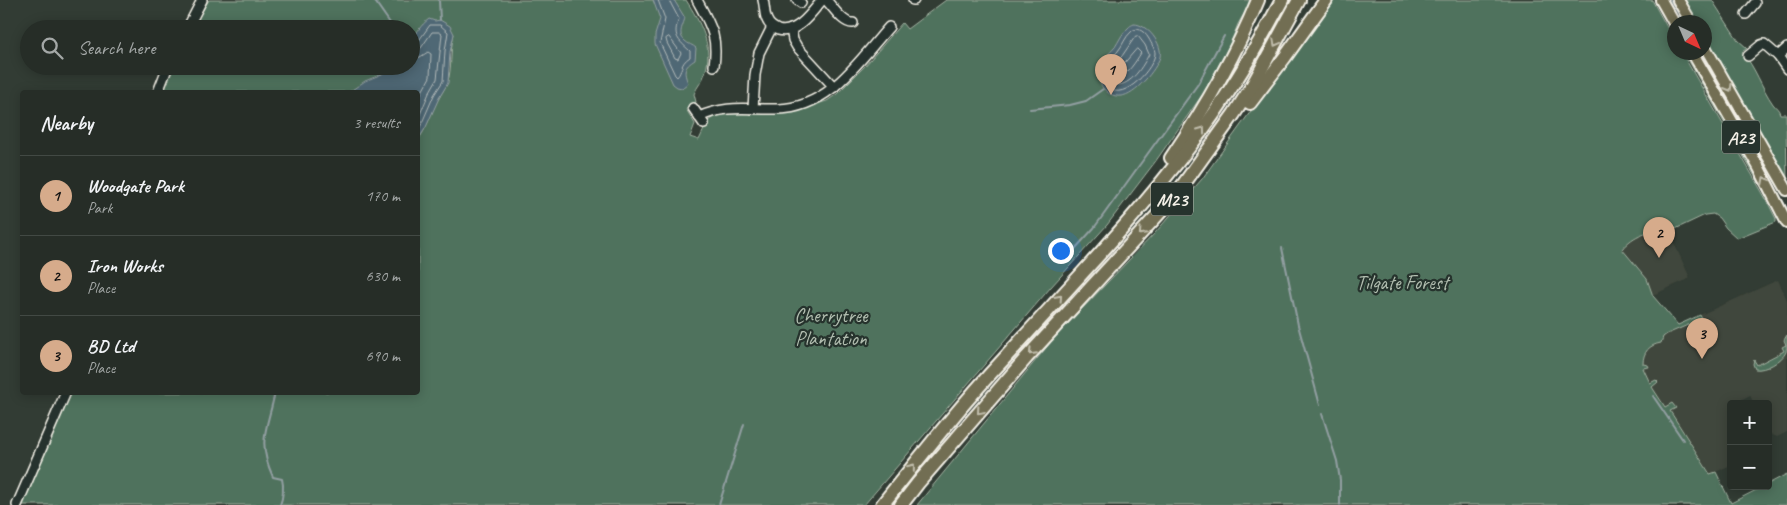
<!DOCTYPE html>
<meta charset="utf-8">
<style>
body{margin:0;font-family:Caveat,sans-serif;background:#323933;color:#f1f3f6}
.controls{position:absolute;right:15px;bottom:15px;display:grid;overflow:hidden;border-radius:5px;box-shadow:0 2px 12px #0003}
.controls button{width:45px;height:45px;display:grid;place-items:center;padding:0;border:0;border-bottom:1px solid #424944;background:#262d27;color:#f1f3f6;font:25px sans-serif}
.compass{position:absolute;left:1667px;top:15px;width:45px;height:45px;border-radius:50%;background:#262d27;box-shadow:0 2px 12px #0003;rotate:136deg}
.you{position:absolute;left:1060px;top:250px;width:18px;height:18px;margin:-12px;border:4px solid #fff;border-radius:50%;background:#1a73e8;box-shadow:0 0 0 8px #1a73e833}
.badge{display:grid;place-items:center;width:32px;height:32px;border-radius:50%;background:#d6ab8b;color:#111;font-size:16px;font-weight:700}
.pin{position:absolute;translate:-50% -41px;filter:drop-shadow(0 1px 2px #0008)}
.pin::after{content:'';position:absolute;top:26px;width:18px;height:15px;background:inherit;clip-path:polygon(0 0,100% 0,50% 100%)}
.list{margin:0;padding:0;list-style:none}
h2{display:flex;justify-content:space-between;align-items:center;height:65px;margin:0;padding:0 20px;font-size:21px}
h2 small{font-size:16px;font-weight:400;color:#a4a8a7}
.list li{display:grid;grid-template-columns:32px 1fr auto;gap:15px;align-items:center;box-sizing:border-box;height:80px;padding:0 20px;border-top:1px solid #424944}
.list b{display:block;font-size:19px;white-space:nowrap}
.list p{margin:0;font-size:16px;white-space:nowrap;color:#a4a8a7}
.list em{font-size:16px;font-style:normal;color:#a4a8a7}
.icon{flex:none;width:28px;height:28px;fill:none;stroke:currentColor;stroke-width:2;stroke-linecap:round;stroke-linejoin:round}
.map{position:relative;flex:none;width:1787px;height:505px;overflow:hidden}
.search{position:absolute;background:#262d27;box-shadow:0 2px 12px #0003;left:20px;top:20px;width:400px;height:55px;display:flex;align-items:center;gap:12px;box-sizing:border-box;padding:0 18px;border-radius:28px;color:#a4a8a7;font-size:19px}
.panel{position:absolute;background:#262d27;box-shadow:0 2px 12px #0003;left:20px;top:90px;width:400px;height:305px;border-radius:5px}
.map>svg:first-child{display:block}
.built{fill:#41473c}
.green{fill:#50725d;stroke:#a2b2a2}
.water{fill:#506874;stroke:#929fa2}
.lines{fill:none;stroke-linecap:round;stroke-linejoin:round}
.shore{stroke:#b2baba;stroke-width:1}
.stream{stroke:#929fa2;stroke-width:2}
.minor-casing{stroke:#f4f1e8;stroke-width:12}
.major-casing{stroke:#f4f1e8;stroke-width:14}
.highway-casing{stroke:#f4f1e8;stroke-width:16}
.minor{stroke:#26332d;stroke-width:9}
.major{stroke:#726e52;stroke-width:10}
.highway{stroke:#726e52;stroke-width:12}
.oneway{stroke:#c0bdac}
.labels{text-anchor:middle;stroke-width:4.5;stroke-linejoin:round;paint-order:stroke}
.shield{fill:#26332d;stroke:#b6b8b0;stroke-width:1}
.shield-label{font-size:19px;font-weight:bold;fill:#f4f1e8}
.park-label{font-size:20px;fill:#b2beb0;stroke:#26332d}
</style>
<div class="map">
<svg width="1787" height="505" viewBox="0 0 1787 505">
<rect width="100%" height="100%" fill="#323c34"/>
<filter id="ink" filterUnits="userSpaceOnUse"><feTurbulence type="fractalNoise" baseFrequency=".02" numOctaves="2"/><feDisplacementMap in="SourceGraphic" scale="10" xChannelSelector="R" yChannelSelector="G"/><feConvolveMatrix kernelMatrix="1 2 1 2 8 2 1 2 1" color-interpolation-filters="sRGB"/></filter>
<g filter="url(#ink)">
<!-- built -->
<g class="built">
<polygon points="1667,228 1690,278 1653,295 1647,279 1622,249 1629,240 1643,232"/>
<polygon points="1778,280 1787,300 1787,432 1777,437 1768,433 1768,404 1754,404 1750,395 1742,399 1744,404 1731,404 1731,465 1711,474 1669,411 1675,408 1665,407 1651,386 1643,368 1645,352 1654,344 1661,343 1663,337 1678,325"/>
</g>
<!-- green -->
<g class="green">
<path d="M209,0h477c14,22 28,46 19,73 -2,8 -8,13 -11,21l2,8 -10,7 9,15 -5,13 9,3 9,-19 7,-5 24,-4 48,1 40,-12 10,-7 27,-27 38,-44 5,6 39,-29h306l-14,24 -7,18 -24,46 -52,74 -48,63 -56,62 -187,218h-842l48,-112 348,-1v-252c10,-13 13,-28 21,-42 4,-7 8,-13 10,-21 3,-15 1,-29 5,-43l-36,-2 -7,12v-15h-220z"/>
<path d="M1331,0h321l22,40v12l8,1 84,146 10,20v3l-39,16 -11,-10 -7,-10 -6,-4 -8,1 -36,17 -2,-4c-18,3 -33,6 -45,21l25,30 6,17 25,29 22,-10 2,4 -35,15 -4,3 -2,6c-12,2 -18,9 -18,21l5,1 1,2 -6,1 7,15 6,-3 2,2 -6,5 13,20 7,-4 4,5 -6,3 40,63 6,-2 15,31 33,-17h4v-2l19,-10v31h-870l138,-168 100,-104 47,-54z"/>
<path d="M1682,0h30l26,40 9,8 -5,4c14,16 19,35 31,52 3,4 6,5 7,10h6l1,69 -73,-128c-1,-13 -9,-17 -10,-33h-9z"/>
<polygon points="1689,54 1766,189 1769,201 1686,56"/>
<path d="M174,66h218c-13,11 -29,17 -43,26h-186z"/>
<path d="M1787,335c0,5 0,12 -1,17 -4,9 -21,19 -31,17l-2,-5 1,-4 3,5 27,-14 -2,-4 4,-2 -2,-5z"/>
</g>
<!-- water -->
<g class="water">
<path d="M653,0h21l11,18c-2,8 -8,16 0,23 3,3 8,4 11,7l-1,12c-11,7 -12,11 -7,23l-6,5 -5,-1 -4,-3 -18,-40v-9l5,-16z"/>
<path d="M429,19l6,2 5,-1 10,6 4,8 -4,18 -2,31 -9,15 -13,29 -8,13v-48h-69l16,-11 17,-7 10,-8h19c0,-19 1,-34 18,-47z"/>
<path d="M1134,24c13,0 29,20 26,33 -4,13 -25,38 -39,39 -16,2 -28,-17 -21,-31 3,-7 10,-12 15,-18 4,-6 7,-14 13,-19 3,-3 2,-2 6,-4z"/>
</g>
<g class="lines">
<!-- shore -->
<g class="shore">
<path d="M658,0l7,19 -5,24 15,32 2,2c6,-6 2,-13 13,-20v-6c-12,-11 -18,-15 -11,-32l-8,-15 -1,-4"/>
<path d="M1138,29c5,2 8,5 11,10 2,4 6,10 6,14 0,14 -31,49 -46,35 -5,-5 -7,-13 -5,-19 2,-7 9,-12 14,-18 5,-6 7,-14 13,-19 3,-3 3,-2 7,-3z"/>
<path d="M1136,36h2l7,9 4,9c-6,12 -18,32 -33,31l-5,-5 -1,-10 12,-14z"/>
<polygon points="669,37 681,53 678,59 675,58 667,43 666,39"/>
<polyline points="411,45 417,43 430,25 440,25 448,32 445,51 443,81 434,95 418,132"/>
<path d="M1137,49l4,4c-5,8 -14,23 -23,24l-1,-5z"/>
<polyline points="411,51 421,48 432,32 439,32 442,34 437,79 429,93 418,119"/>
<polyline points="411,59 420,57 428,52 431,54 430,77 418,99"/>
</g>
<!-- stream -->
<g class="stream">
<polyline points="374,0 390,23 396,29"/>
<polyline points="439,0 440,20"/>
<polyline points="1670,0 1683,22"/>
<polyline points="411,37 414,39"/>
<polyline points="1700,52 1787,209"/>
<polyline points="1030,109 1070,105 1086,101 1103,89"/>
<polyline points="1282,248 1298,325 1320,405"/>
<polyline points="1074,250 1094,228 1198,84 1224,36"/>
<path d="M275,392c-7,36 -19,48 -2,85l9,2c2,7 1,19 -2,26"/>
<polyline points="1653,396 1683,440"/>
<polyline points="1322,414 1337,461 1340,480 1340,505"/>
<polyline points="719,505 744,424"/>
</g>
<!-- minor casing -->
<g class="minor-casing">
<g id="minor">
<path d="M697,0c14,26 21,36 17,66"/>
<path d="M763,0c2,6 1,14 4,20 2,5 6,8 11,10 19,5 34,-18 44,-30"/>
<polyline points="797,0 801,3"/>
<path d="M826,0c7,7 17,24 27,23"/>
<polyline points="913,0 914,0"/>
<polyline points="1746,14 1755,3"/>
<polyline points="187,29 202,0"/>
<polyline points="791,29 793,40 797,47 834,87"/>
<polyline points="1787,48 1778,56 1787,69"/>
<polyline points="1748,56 1761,45 1764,44 1778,56"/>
<polyline points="158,92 168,66"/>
<polyline points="693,108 704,124"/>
<polyline points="753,109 755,75 759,53 772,27"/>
<path d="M699,117c28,-13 50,-7 79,-8 51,-1 80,-47 111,-82"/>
<polyline points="17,505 66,392"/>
</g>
</g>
<!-- major casing -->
<g class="major-casing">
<g id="major">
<polyline points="1661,0 1674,23"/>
<polyline points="1678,0 1691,22"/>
<polyline points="1704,45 1787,190"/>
<polyline points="1692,52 1758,166 1787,223"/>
</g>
</g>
<!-- highway casing -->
<g class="highway-casing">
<g id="highway">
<polyline points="1250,103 1285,57 1326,0"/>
<path d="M1171,158c34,-50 64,-102 87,-158"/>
<path d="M882,505c39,-49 78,-99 121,-145 65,-72 133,-142 191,-219 34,-44 62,-92 88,-141"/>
<polyline points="901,505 918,483 1027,357 1175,196 1234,114 1252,86 1299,0"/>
</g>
</g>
<!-- minor -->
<use href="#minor" class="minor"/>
<!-- major -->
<use href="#major" class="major"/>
<!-- highway -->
<use href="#highway" class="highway"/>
</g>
<!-- one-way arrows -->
<defs><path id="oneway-chevron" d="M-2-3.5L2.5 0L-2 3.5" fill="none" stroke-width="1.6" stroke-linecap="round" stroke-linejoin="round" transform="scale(1.25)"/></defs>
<g class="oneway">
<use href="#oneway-chevron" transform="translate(1276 43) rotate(118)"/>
<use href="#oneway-chevron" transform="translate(1729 88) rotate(60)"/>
<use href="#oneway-chevron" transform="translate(1202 130) rotate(-54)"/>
<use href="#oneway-chevron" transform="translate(1765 180) rotate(-118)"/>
<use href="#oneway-chevron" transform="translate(1142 232) rotate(133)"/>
<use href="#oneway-chevron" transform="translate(1059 298) rotate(-48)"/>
<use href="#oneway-chevron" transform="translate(1032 352) rotate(133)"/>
<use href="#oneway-chevron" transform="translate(980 411) rotate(131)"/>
<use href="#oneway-chevron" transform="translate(912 467) rotate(-51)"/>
</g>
</g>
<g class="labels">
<!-- shield labels -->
<g class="shield">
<rect x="1722" y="120.5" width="38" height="33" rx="4"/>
<rect x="1151" y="182.5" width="42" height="33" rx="4"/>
</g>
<g class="shield-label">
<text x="1741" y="144">A23</text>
<text x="1172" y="206">M23</text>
</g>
<!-- park labels -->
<g class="park-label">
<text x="1402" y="289">Tilgate Forest</text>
<text x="831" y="322">Cherrytree<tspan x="831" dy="23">Plantation</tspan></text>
</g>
</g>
</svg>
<div class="controls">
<button>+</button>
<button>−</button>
</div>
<svg class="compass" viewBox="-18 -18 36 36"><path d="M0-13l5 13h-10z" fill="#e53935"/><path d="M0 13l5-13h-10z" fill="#a4a8a7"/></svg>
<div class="you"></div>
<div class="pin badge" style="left:1111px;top:95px">1</div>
<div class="pin badge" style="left:1659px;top:258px">2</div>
<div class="pin badge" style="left:1702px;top:359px">3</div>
<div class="search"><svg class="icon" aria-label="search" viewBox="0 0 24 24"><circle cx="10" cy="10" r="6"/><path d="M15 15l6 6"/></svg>Search here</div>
<section class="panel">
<h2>Nearby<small>3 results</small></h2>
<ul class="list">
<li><span class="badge">1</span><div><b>Woodgate Park</b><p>Park</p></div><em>170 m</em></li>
<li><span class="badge">2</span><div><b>Iron Works</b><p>Place</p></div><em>630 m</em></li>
<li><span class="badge">3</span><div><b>BD Ltd</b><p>Place</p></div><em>690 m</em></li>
</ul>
</section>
</div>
